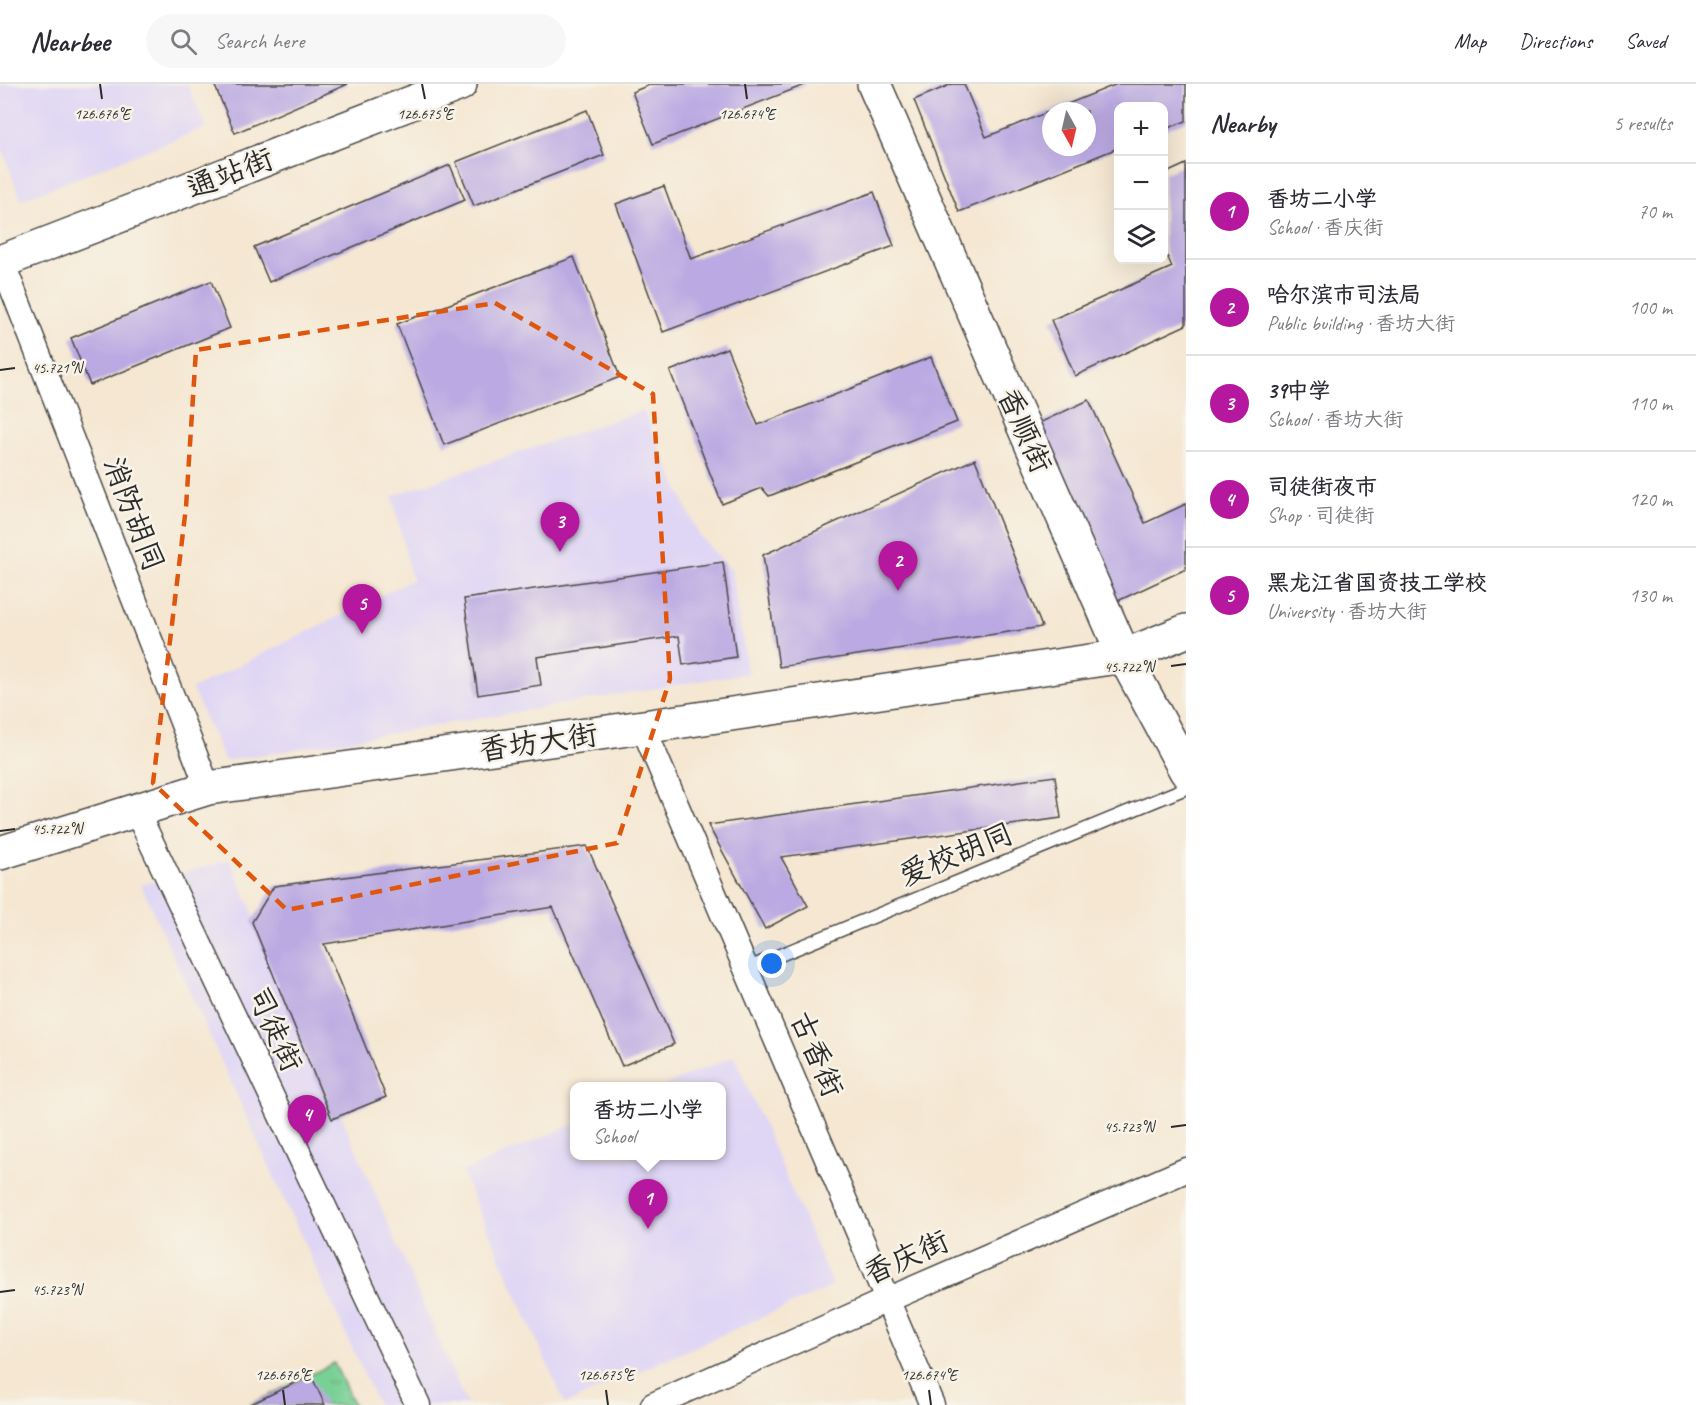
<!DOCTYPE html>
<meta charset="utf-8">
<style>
body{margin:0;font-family:Caveat,"LXGW WenKai TC",sans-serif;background:#f7f7f7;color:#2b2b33}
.controls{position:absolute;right:18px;top:18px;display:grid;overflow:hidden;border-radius:12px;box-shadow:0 6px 24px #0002}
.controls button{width:54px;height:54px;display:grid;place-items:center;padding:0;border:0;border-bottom:2px solid #e1e1e2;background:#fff;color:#2b2b33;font:30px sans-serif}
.compass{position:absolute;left:1042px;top:18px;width:54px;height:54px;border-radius:50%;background:#fff;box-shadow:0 6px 24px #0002;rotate:172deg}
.you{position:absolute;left:772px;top:880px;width:21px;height:21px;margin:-15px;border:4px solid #fff;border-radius:50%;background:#1a73e8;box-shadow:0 0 0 9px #1a73e833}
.badge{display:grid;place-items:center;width:39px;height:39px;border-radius:50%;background:#b5179e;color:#fff;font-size:20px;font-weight:700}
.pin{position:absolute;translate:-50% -50px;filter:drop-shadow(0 2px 3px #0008)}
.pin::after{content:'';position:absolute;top:32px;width:21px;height:18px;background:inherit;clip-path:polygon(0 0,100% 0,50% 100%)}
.popup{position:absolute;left:570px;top:998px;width:156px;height:78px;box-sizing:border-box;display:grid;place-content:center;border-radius:12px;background:#fff;filter:drop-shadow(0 2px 4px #0005);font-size:20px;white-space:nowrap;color:#7c7c81}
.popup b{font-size:22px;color:#2b2b33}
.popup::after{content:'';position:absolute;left:50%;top:100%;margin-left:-12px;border:12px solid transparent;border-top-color:#fff}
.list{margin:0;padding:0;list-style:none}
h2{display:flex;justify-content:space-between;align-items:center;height:78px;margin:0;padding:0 24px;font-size:26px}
h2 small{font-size:20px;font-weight:400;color:#7c7c81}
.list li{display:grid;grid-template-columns:39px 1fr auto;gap:18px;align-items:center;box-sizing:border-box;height:96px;padding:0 24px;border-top:2px solid #e1e1e2}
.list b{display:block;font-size:22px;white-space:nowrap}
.list p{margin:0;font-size:20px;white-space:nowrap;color:#7c7c81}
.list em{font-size:20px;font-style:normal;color:#7c7c81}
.icon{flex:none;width:33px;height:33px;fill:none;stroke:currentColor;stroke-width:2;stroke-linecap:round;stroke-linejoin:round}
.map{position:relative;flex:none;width:1186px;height:1321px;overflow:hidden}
header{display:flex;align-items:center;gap:36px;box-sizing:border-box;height:84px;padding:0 30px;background:#fff;border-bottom:2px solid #e1e1e2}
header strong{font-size:28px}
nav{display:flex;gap:33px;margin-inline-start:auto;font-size:21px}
.search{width:420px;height:54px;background:#f7f7f7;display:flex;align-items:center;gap:15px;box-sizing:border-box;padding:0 21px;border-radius:33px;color:#7c7c81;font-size:22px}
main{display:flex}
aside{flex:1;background:#fff}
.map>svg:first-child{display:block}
.built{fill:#dfd5f5}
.park{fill:url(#park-tufts);stroke:#527e60;stroke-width:1.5}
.building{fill:#baa9e2;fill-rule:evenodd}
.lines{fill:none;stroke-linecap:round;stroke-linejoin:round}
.lane-casing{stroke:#494744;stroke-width:15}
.street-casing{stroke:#494744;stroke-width:27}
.secondary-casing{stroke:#494744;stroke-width:36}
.lane{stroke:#fff;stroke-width:12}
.street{stroke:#fff;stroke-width:24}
.secondary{stroke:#fff;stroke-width:33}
.marked{fill:none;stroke:#df570e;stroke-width:4.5;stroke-dasharray:12 8;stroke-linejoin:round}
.ticks{fill:none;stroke:#2b2b2b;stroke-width:2}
.labels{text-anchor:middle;stroke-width:5;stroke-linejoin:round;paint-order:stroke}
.street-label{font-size:30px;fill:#2b2b2b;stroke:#f7f3e8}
.ticks-label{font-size:15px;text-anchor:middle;fill:#2b2b2b;stroke:#f7f3e8;stroke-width:5;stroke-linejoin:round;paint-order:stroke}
</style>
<header>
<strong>Nearbee</strong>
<div class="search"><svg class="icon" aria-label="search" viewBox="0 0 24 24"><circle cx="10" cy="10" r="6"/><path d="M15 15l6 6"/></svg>Search here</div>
<nav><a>Map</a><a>Directions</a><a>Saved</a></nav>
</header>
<main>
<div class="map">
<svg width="1186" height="1321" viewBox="0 0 1186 1321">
<defs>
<pattern id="park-tufts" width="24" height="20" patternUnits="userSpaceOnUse" patternTransform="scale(1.5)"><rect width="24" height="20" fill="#79d095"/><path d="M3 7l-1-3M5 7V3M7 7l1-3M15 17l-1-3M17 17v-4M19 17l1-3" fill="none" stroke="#63a97a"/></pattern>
</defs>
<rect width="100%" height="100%" fill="#f7f3e8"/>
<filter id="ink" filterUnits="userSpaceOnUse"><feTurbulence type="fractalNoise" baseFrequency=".0167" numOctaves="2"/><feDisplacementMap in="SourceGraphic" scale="12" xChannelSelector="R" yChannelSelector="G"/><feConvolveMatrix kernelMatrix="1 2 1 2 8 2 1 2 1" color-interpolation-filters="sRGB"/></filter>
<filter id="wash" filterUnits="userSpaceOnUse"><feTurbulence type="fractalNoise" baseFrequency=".008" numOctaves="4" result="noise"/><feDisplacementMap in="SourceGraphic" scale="24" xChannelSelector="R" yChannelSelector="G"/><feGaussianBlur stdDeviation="1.35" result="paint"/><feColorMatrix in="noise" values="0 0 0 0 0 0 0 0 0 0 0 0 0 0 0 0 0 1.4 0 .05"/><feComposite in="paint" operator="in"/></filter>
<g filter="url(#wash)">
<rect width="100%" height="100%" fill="#f5e7d2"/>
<!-- built -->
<g class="built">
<polygon points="0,0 187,0 206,43 21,116 0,59"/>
<polygon points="643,326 699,451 731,486 748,589 225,677 192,605 412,496 392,412"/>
<polygon points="230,776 467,1321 378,1321 141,801"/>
<polygon points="734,972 833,1202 565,1320 462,1088 574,1040 574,1072 722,1072 722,1002 663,1002"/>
</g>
<!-- park -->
<polygon class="park" points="334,1279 354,1321 249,1321"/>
<g id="blocks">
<!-- building -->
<g class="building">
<polygon points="214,0 348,0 235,49"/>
<polygon points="652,0 807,0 653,60 632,8"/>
<path d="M952,0h12l22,53 131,-53h69v37l-22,9v-24h-46v42l-159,64 -45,-112zM1051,27h36v36h-36z"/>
<polygon points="587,26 604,71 474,122 456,78"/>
<polygon points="1186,80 1186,241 1075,292 1051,236 1172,183 1164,164 1164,90"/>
<polygon points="450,81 465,116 269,198 254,163"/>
<polygon points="664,102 691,175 874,108 894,162 663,248 616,120"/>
<polygon points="574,173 620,293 444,361 397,240"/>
<polygon points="211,197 230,244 90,301 71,254"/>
<polygon points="727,264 758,341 931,273 957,338 769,412 762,404 722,420 670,287"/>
<polygon points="1089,316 1145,439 1186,420 1186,485 1109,521 1028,344"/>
<polygon points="975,375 1042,543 779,583 763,471"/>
<polygon points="723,478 736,573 683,581 679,552 537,573 541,601 478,611 464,515"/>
<polygon points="1055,692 1061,734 781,773 808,822 765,845 708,741"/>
<polygon points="587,762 674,960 622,982 553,823 324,860 386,1013 332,1035 252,838 274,802"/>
<polygon points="311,1291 325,1321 249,1321"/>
</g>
</g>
</g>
<g filter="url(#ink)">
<use href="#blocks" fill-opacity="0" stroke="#494744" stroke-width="1.5"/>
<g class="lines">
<!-- lane casing -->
<g class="lane-casing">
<polyline id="lane" points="746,885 1186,704"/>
</g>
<!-- street casing -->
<g class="street-casing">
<g id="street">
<polyline points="2,178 208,704"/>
<polyline points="643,643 932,1321"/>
<polyline points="136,726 418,1321"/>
<polyline points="653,1321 887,1216 1186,1086"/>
</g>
</g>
<!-- secondary casing -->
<g class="secondary-casing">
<g id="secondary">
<polyline points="874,0 1124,572 1186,687"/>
<polyline points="0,178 460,0"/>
<polyline points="0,769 208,704 643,643 1124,572 1186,547"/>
</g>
</g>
<!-- lane -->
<use href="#lane" class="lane"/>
<!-- street -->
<use href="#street" class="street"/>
<!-- secondary -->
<use href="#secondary" class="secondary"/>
</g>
</g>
<!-- marked area -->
<path class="marked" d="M495,219l158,91 17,285 -53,164 -330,67 -134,-127 33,-276 10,-157z"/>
<!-- ticks -->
<path class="ticks" d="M100,0l2,15M422,0l3,15M745,0l2,15M0,286l15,-2M1171,582l15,-2M0,747l15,-2M1171,1043l15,-2M0,1208l15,-2M283,1306l2,15M606,1306l2,15M929,1306l2,15"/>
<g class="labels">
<!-- street labels -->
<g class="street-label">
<text transform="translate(230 89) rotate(-21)" y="10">通站街</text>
<text transform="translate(1025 346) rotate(66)" y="10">香顺街</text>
<text transform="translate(134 430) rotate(69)" y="10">消防胡同</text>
<text transform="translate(538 658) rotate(-8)" y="10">香坊大街</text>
<text transform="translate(956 770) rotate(-22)" y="10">爱校胡同</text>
<text transform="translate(275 945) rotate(65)" y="10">司徒街</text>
<text transform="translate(817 970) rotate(67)" y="10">古香街</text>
<text transform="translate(906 1173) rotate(-24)" y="10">香庆街</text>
</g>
</g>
<g class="ticks-label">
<text x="102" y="35">126.676°E</text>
<text x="425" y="35">126.675°E</text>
<text x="747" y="35">126.674°E</text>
<text x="57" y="289">45.721°N</text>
<text x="1129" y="588">45.722°N</text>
<text x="57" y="750">45.722°N</text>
<text x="1129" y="1048">45.723°N</text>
<text x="57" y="1211">45.723°N</text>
<text x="283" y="1296">126.676°E</text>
<text x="606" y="1296">126.675°E</text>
<text x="929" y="1296">126.674°E</text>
</g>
</svg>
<div class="controls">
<button>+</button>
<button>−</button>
<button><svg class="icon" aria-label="layers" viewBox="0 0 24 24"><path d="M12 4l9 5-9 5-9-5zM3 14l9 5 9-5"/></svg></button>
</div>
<svg class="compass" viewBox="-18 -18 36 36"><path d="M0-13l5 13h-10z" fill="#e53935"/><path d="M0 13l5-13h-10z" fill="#7c7c81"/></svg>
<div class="you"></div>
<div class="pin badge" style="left:648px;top:1145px">1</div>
<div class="popup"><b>香坊二小学</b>School</div>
<div class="pin badge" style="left:898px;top:507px">2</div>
<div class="pin badge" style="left:560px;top:468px">3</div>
<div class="pin badge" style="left:307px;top:1061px">4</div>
<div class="pin badge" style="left:362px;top:550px">5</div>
</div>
<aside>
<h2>Nearby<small>5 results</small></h2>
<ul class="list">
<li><span class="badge">1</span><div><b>香坊二小学</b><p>School · 香庆街</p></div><em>70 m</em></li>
<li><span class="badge">2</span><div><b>哈尔滨市司法局</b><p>Public building · 香坊大街</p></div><em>100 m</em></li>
<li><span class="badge">3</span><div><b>39中学</b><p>School · 香坊大街</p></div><em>110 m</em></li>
<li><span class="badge">4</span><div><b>司徒街夜市</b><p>Shop · 司徒街</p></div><em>120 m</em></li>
<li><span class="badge">5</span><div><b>黑龙江省国资技工学校</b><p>University · 香坊大街</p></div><em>130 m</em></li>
</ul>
</aside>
</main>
